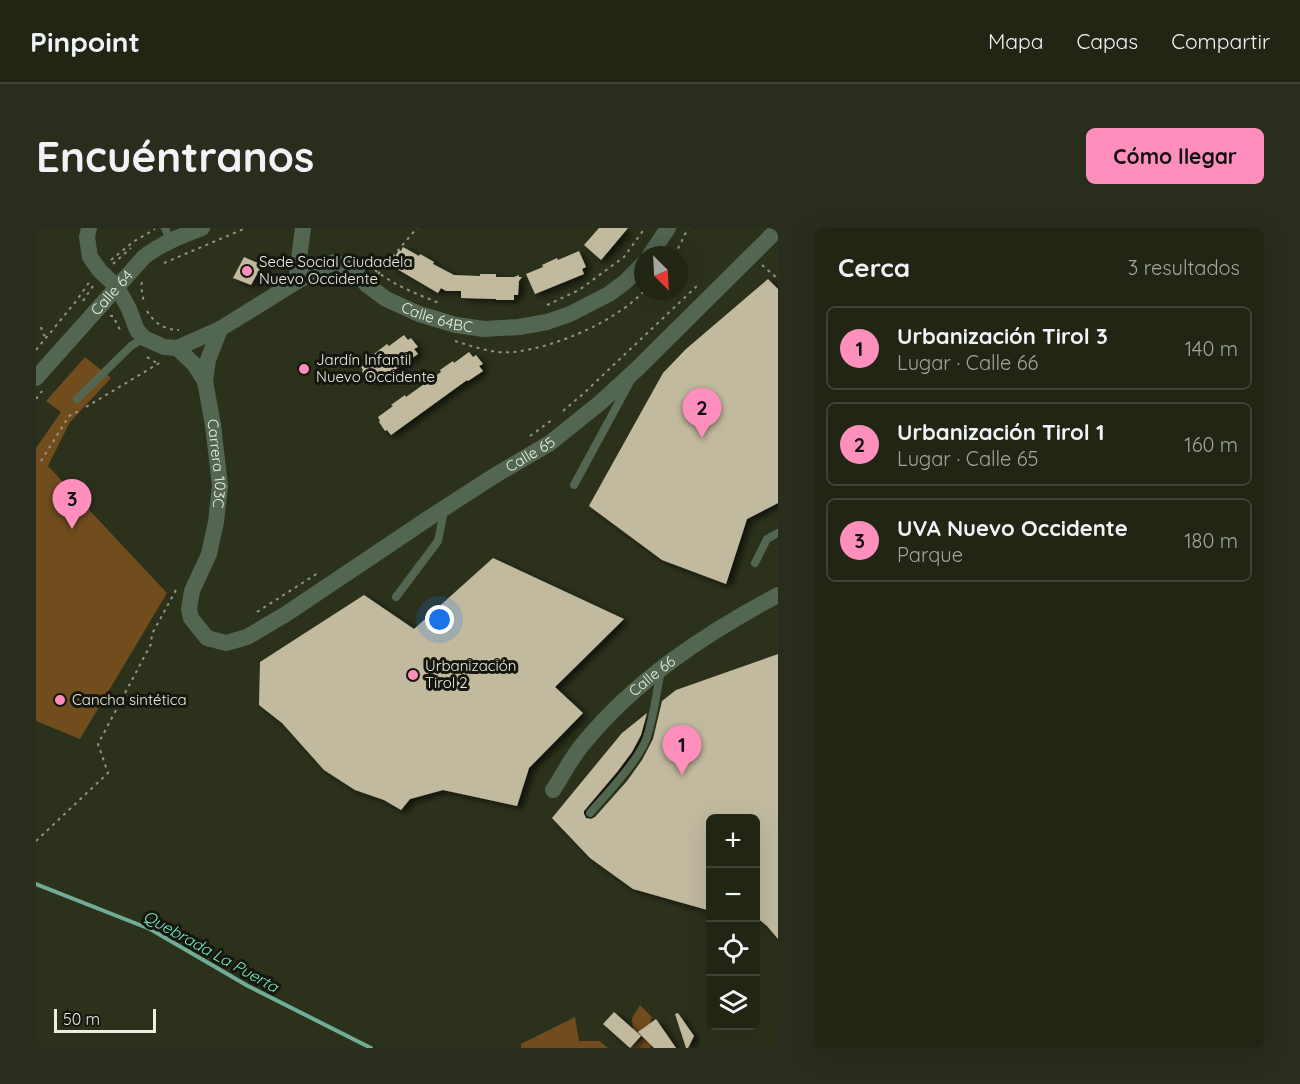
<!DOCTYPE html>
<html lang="es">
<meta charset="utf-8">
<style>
body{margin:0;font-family:Quicksand,sans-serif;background:#282d1d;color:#f1f3f6}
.controls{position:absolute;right:18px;bottom:18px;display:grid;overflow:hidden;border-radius:9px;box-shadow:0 6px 24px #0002}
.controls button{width:54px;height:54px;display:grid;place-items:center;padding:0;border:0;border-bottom:2px solid #3d4234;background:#202514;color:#f1f3f6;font:30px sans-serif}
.compass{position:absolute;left:598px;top:18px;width:54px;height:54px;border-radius:50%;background:#202514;box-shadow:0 6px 24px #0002;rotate:156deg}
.scale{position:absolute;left:18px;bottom:15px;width:102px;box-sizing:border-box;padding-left:6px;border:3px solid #ebefe2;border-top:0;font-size:16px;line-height:21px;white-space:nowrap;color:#ebefe2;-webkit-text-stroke:4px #15170e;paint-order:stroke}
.you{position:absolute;left:404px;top:392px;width:21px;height:21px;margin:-15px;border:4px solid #fff;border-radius:50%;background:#1a73e8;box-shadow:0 0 0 9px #1a73e833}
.badge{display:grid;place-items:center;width:39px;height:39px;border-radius:50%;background:#fe8ebc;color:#111;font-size:20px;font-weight:700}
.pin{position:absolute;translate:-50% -50px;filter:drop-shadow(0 2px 3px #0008)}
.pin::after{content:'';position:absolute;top:32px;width:21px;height:18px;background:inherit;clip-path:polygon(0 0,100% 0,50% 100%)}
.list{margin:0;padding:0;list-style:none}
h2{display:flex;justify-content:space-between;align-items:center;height:78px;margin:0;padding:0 24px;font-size:26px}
h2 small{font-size:20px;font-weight:400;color:#a2a5a0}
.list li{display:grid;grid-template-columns:39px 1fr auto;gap:18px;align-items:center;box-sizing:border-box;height:84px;margin:0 12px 12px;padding:0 12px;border:2px solid #3d4234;border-radius:9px}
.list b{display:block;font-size:22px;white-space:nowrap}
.list p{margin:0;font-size:20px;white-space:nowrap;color:#a2a5a0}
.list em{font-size:20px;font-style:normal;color:#a2a5a0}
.icon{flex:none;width:33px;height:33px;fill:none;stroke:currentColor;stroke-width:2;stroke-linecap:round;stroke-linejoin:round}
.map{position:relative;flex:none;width:742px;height:820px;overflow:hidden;border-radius:9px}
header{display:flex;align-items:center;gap:36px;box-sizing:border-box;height:84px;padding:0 30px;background:#202514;border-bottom:2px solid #3d4234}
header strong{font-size:28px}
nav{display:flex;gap:33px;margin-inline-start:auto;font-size:21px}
.intro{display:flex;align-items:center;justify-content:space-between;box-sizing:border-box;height:144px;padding:0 36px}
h1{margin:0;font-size:42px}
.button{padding:15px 27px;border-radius:9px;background:#fe8ebc;color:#111;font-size:21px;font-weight:700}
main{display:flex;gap:36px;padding:0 36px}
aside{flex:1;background:#202514;border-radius:9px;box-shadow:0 6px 24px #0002}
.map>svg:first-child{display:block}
.green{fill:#714d1e}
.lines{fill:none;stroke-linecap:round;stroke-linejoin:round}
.stream{stroke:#71ac96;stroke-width:4}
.building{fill:#c1ba9f;filter:url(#shadow)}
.path{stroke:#8f9483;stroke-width:2;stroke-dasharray:3 4.5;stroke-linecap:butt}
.lane{stroke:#526652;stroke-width:8}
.street{stroke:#526652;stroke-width:16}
.poi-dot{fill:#fe8ebc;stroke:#15170e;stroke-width:2}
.labels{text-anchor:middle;stroke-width:6;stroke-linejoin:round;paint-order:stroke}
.poi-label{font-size:15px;fill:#ebefe2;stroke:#15170e;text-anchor:start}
.street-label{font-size:15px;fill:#ebefe2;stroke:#15170e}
.water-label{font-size:16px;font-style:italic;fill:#74e9c3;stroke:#15170e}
</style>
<header>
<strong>Pinpoint</strong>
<nav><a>Mapa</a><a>Capas</a><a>Compartir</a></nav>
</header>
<div class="intro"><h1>Encuéntranos</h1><a class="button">Cómo llegar</a></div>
<main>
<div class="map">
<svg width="742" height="820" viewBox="0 0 742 820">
<defs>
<filter id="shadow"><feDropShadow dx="5" dy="3" stdDeviation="3" flood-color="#0009"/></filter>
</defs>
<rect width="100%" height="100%" fill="#2b311b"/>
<!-- green -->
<g class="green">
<polygon points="49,129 75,150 34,194 12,238 131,365 44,511 0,493 0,220 25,184 10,173"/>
<polygon points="604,777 616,789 611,804 620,811 614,819 615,820 593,820 607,810 597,803 596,790"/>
<polygon points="539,789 543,813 563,813 572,820 485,820 485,816"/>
</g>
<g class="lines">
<!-- stream -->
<polyline class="stream" points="0,656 114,701 212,758 335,820"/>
</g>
<!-- building -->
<g class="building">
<polygon points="563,0 592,0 565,32 548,17"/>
<polygon points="367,19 383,28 384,26 398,34 397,36 418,47 444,48 444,46 460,46 460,49 478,49 483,47 483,49 486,49 483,53 482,67 478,67 478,72 460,72 460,71 425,70 425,63 410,63 405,60 402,65 356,38 359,33 357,32 363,22 365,23"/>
<polygon points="543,23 550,39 546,41 548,46 499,66 490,46 507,39 506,37 521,30 522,32"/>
<polygon points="208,29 226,37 215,57 197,50"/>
<polygon points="732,51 742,61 742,275 711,291 690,356 626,332 553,278 554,276 627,145 650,121"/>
<polygon points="368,107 372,112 375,110 382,119 378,121 382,126 338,156 334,151 333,153 326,143 327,142 325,139 340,128 338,126 351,116 353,118"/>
<polygon points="433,124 437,129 440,127 447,136 443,138 447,143 432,153 431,152 355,207 351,202 349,203 343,194 344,193 342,189 357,178 355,177 369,167 370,169 405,144 404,142 417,133 418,135"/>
<polygon points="457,330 588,391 519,459 547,485 493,540 481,578 407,562 374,571 365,582 348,572 319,562 288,542 246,495 223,477 224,434 328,367 378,401"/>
<polygon points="742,426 742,711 731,698 720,689 720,591 675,591 675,683 597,661 554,630 516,590 586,505 611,485 605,507 596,524 581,544 548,583 548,586 550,590 555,591 559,589 591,553 606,532 617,511 626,473 640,462"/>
<polygon points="578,784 605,808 594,820 567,796"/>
<polygon points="642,785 658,808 652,820 650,820 639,786"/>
<polygon points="620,791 640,820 618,820 602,804"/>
</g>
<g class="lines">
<!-- path -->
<g class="path">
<polyline points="638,27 644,17 652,0"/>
<polyline points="75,32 97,14 119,1"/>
<polyline points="128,35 210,0"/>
<polyline points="77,36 95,20"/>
<polyline points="726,37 742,51"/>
<path d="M339,42c18,15 42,24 64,33"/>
<polyline points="342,46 381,0"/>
<polyline points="106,54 105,58 108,75"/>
<polyline points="47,73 57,58"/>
<polyline points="511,77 543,62 588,29 609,0"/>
<path d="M111,83c7,12 18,19 32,19"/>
<polyline points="74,88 77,88 84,102"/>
<polyline points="5,99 7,106 11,110"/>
<path d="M419,113c19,6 39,13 59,11 42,-5 101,-30 130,-61"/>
<polyline points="0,122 41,72 54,53"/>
<polyline points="111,129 119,134 122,133"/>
<polyline points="0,171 6,163"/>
<polyline points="50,179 125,134"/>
<polyline points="527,183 547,166 663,56"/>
<polyline points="494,208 516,192"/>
<polyline points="5,233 33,188 45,182"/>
<polyline points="221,384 282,345"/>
<polyline points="0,613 72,545 62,516 115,416 116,406 141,360"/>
</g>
<!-- lane -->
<g class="lane">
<polyline points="129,0 134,12"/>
<polyline points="41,171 95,118 108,110"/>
<polyline points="538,257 595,152"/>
<polyline points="719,335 731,311 742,305"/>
<polyline points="360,369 402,313 408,283"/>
<path d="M554,585c17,-19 49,-53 57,-76 7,-21 9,-44 14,-66"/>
</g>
<!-- street -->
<g class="street">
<path id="s1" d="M53,0l-2,9 3,20 10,14 17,16 12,22 8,21 7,8 20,9 13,1 43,-19 76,-47 38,-20 17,6 16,17 19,14 33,15 37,11 28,4 35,-2 28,-5 23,-8 39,-20 16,-12 18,-18"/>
<polyline points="614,27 632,0"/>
<polyline points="260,54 267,0"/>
<path id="s2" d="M184,101l-12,31 -3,21 8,44 7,61 -4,36 -7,32 -17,37 -3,18 2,9 16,20 19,5 21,-6 39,-23 143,-96 65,-42 56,-33 51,-41 36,-33 141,-140"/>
<polyline points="141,120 158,136 169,153"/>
<path id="s3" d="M0,150l108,-121c18,-14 37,-21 58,-29"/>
<path id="s4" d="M517,562c10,-15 18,-32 30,-46 52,-64 123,-111 195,-149"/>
</g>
</g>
<!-- markers -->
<g class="poi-dot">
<circle cx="211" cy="43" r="6"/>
<circle cx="268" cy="141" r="6"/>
<circle cx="377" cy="447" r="6"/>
<circle cx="24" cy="472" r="6"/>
</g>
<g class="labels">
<!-- poi labels -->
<g class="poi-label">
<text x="223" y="39">Sede Social Ciudadela<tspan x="223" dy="17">Nuevo Occidente</tspan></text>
<text x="280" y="137">Jardín Infantil<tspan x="280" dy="17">Nuevo Occidente</tspan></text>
<text x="389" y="443">Urbanización<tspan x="389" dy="17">Tirol 2</tspan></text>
<text x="36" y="477">Cancha sintética</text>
</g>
<!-- street labels -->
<g class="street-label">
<text dy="5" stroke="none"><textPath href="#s3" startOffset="114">Calle 64</textPath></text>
<text dy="5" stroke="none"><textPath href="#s1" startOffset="462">Calle 64BC</textPath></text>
<text dy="5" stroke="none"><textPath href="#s2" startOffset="702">Calle 65</textPath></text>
<text dy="5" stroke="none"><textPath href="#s2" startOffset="138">Carrera 103C</textPath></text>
<text dy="5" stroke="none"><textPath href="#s4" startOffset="152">Calle 66</textPath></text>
</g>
<!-- water labels -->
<g class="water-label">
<text transform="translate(175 723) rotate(29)" y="6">Quebrada La Puerta</text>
</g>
</g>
</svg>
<div class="controls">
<button>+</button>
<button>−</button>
<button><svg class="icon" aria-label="locate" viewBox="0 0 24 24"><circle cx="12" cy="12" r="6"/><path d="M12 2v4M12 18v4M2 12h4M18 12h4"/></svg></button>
<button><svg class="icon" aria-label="layers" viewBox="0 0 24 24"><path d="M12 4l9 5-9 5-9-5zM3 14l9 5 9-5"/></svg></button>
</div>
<svg class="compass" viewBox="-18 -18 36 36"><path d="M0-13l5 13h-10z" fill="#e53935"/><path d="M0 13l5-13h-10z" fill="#a2a5a0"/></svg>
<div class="scale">50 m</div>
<div class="you"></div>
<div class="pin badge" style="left:646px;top:547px">1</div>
<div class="pin badge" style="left:666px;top:210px">2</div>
<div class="pin badge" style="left:36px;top:301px">3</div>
</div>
<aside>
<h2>Cerca<small>3 resultados</small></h2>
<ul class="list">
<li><span class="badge">1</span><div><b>Urbanización Tirol 3</b><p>Lugar · Calle 66</p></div><em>140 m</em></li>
<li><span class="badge">2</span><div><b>Urbanización Tirol 1</b><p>Lugar · Calle 65</p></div><em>160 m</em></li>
<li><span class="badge">3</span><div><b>UVA Nuevo Occidente</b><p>Parque</p></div><em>180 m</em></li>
</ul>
</aside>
</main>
